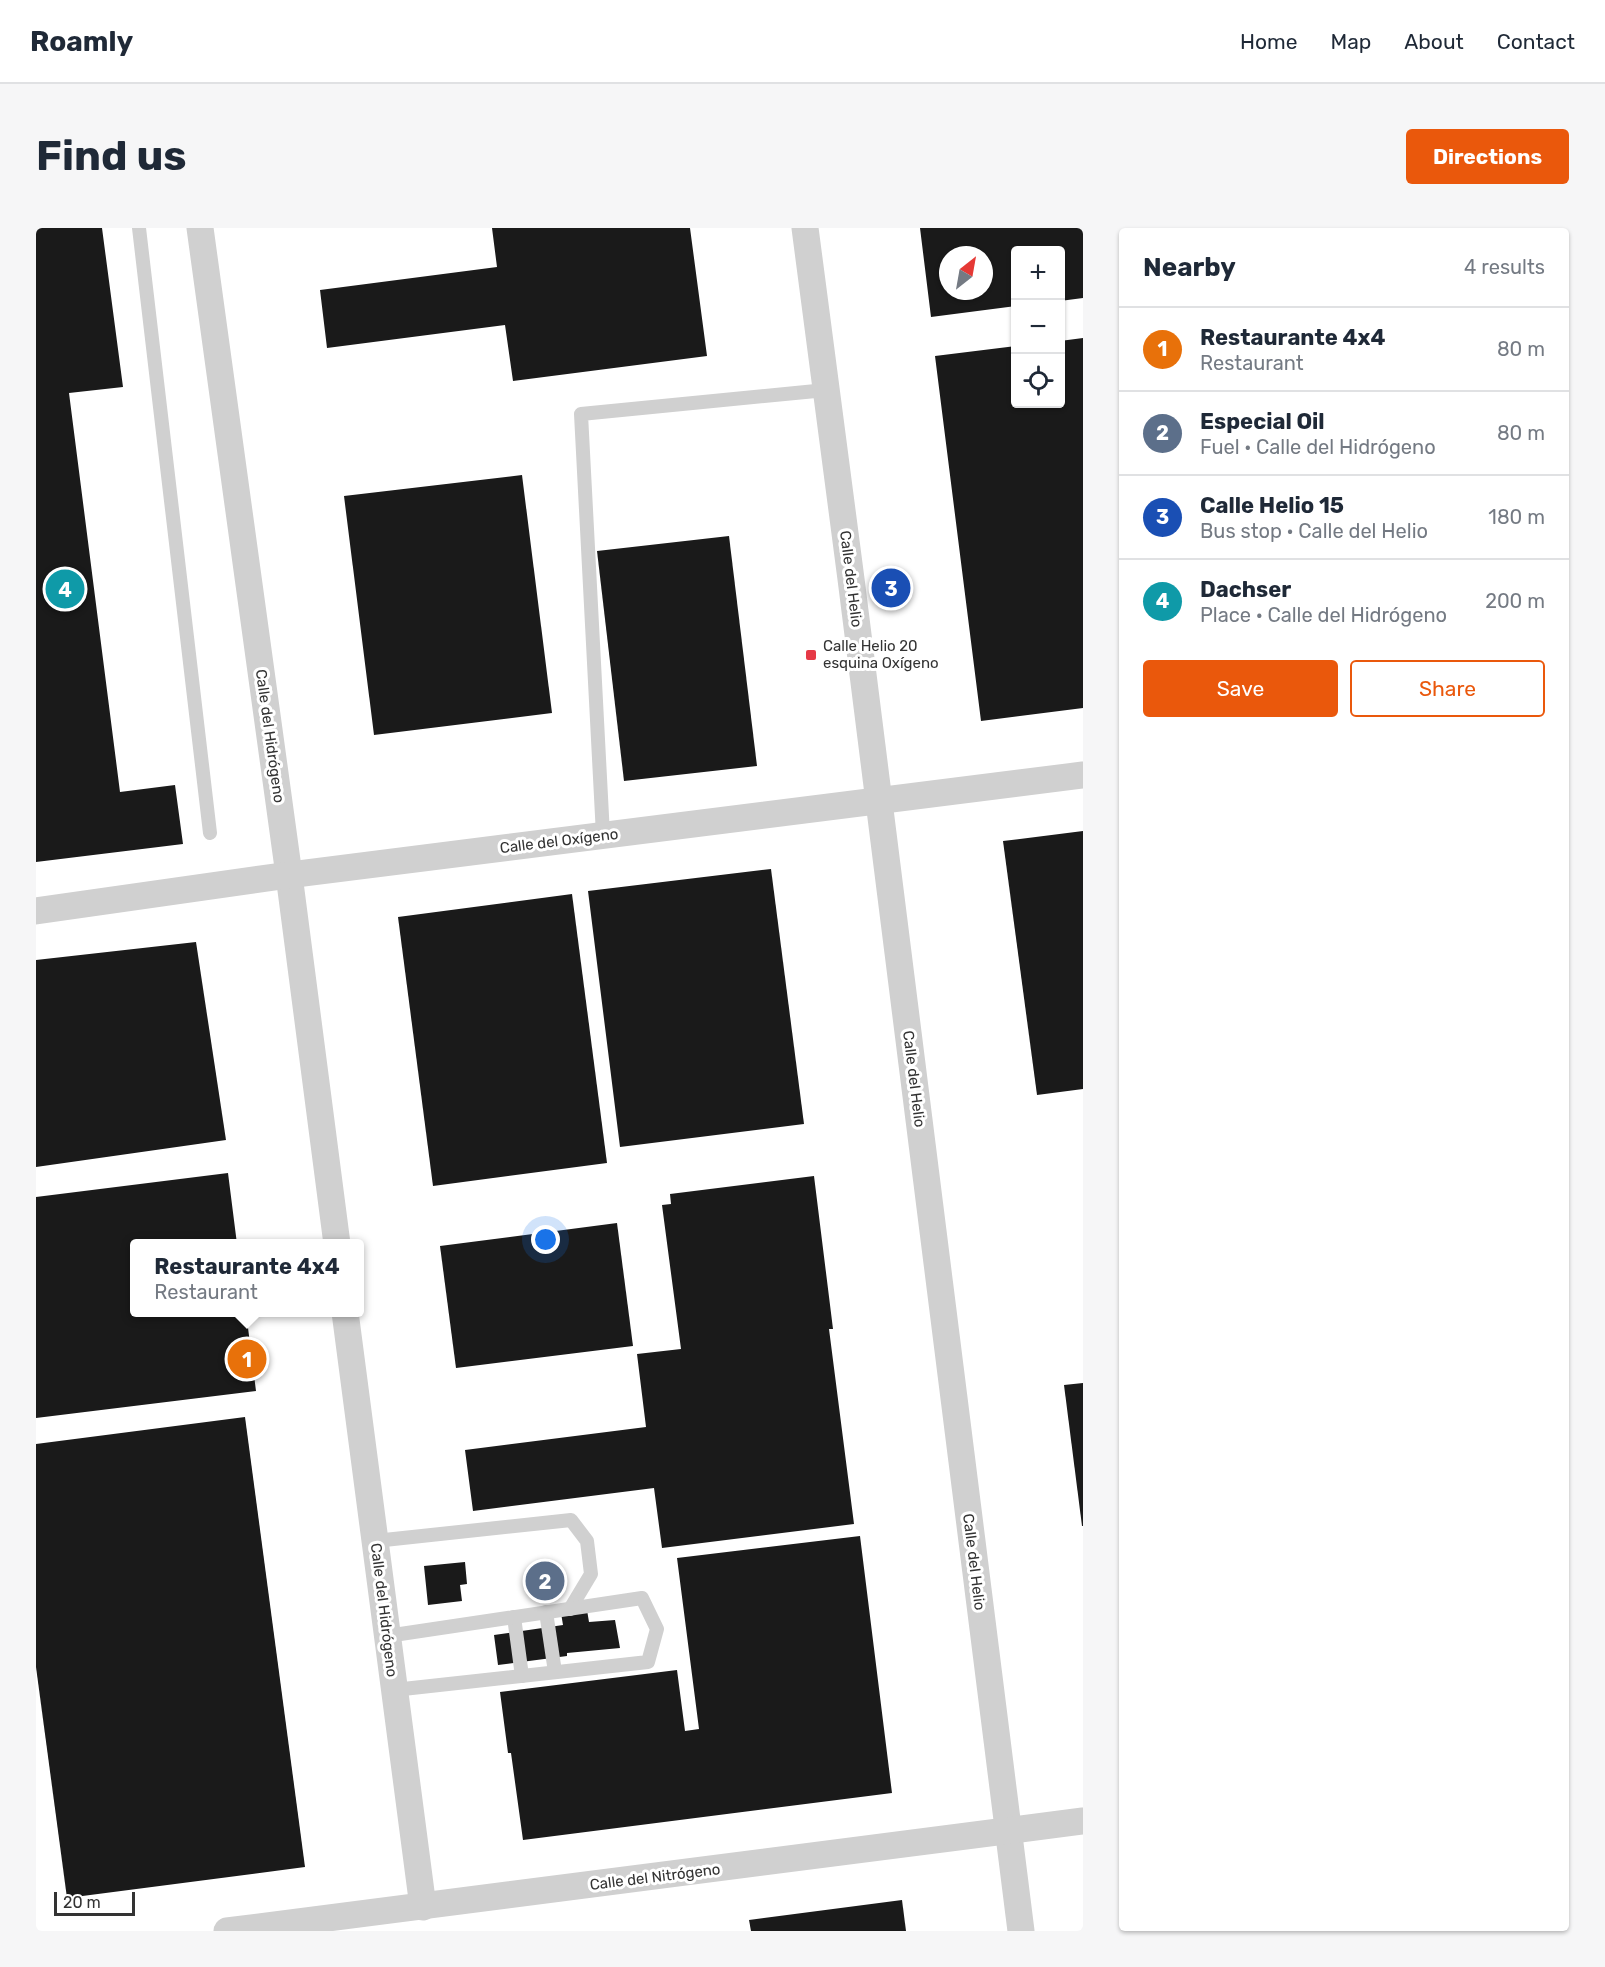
<!DOCTYPE html>
<meta charset="utf-8">
<style>
body{margin:0;font-family:Rubik,sans-serif;background:#f6f6f7;color:#1f2937}
.controls{position:absolute;right:18px;top:18px;display:grid;overflow:hidden;border-radius:6px;box-shadow:0 2px 4px #0004}
.controls button{width:54px;height:54px;display:grid;place-items:center;padding:0;border:0;border-bottom:2px solid #e0e1e3;background:#fff;color:#1f2937;font:30px sans-serif}
.compass{position:absolute;left:903px;top:18px;width:54px;height:54px;border-radius:50%;background:#fff;box-shadow:0 2px 4px #0004;rotate:31deg}
.scale{position:absolute;left:18px;bottom:15px;width:81px;box-sizing:border-box;padding-left:6px;border:3px solid #333;border-top:0;font-size:16px;line-height:21px;white-space:nowrap;color:#333;-webkit-text-stroke:4px #fff;paint-order:stroke}
.you{position:absolute;left:510px;top:1012px;width:21px;height:21px;margin:-15px;border:4px solid #fff;border-radius:50%;background:#1a73e8;box-shadow:0 0 0 9px #1a73e833}
.badge{display:grid;place-items:center;width:39px;height:39px;border-radius:50%;background:#ea580c;color:#fff;font-size:20px;font-weight:700}
.pin{position:absolute;translate:-50% -50%;border:3px solid #fff;box-shadow:0 2px 6px #0006}
.popup{position:absolute;left:94px;top:1011px;width:234px;height:78px;box-sizing:border-box;display:grid;place-content:center;border-radius:6px;background:#fff;filter:drop-shadow(0 2px 4px #0005);font-size:20px;white-space:nowrap;color:#747a83}
.popup b{font-size:22px;color:#1f2937}
.popup::after{content:'';position:absolute;left:50%;top:100%;margin-left:-12px;border:12px solid transparent;border-top-color:#fff}
.list{margin:0;padding:0;list-style:none}
h2{display:flex;justify-content:space-between;align-items:center;height:78px;margin:0;padding:0 24px;font-size:26px}
h2 small{font-size:20px;font-weight:400;color:#747a83}
.list li{display:grid;grid-template-columns:39px 1fr auto;gap:18px;align-items:center;box-sizing:border-box;height:84px;padding:0 24px;border-top:2px solid #e0e1e3}
.list b{display:block;font-size:22px;white-space:nowrap}
.list p{margin:0;font-size:20px;white-space:nowrap;color:#747a83}
.list em{font-size:20px;font-style:normal;color:#747a83}
.actions{display:flex;gap:12px;padding:18px 24px}
.actions a{flex:1;padding:14px 0;border:2px solid #ea580c;border-radius:6px;text-align:center;font-size:21px;color:#ea580c}
.actions .main{background:#ea580c;color:#fff}
.icon{flex:none;width:33px;height:33px;fill:none;stroke:currentColor;stroke-width:2;stroke-linecap:round;stroke-linejoin:round}
.map{position:relative;flex:none;width:1047px;height:1703px;overflow:hidden;border-radius:6px}
header{display:flex;align-items:center;gap:36px;box-sizing:border-box;height:84px;padding:0 30px;background:#fff;border-bottom:2px solid #e0e1e3}
header strong{font-size:28px}
nav{display:flex;gap:33px;margin-inline-start:auto;font-size:21px}
.intro{display:flex;align-items:center;justify-content:space-between;box-sizing:border-box;height:144px;padding:0 36px}
h1{margin:0;font-size:42px}
.button{padding:15px 27px;border-radius:6px;background:#ea580c;color:#fff;font-size:21px;font-weight:700}
main{display:flex;gap:36px;padding:0 36px}
aside{flex:1;background:#fff;border-radius:6px;box-shadow:0 2px 4px #0004}
.map>svg:first-child{display:block}
.building{fill:#1a1a1a;fill-rule:evenodd}
.lines{fill:none;stroke-linecap:round;stroke-linejoin:round}
.lane{stroke:#d0d0d0;stroke-width:14}
.street{stroke:#d0d0d0;stroke-width:27}
.poi-dot{fill:#e63946;stroke:#fff;stroke-width:2}
.labels{text-anchor:middle;stroke-width:6;stroke-linejoin:round;paint-order:stroke}
.street-label{font-size:15px;fill:#333;stroke:#fff}
.poi-label{font-size:15px;fill:#333;stroke:#fff;text-anchor:start}
</style>
<header>
<strong>Roamly</strong>
<nav><a>Home</a><a>Map</a><a>About</a><a>Contact</a></nav>
</header>
<div class="intro"><h1>Find us</h1><a class="button">Directions</a></div>
<main>
<div class="map">
<svg width="1047" height="1703" viewBox="0 0 1047 1703">
<rect width="100%" height="100%" fill="#fff"/>
<!-- building -->
<g class="building">
<polygon points="0,0 66,0 87,159 33,165 84,564 139,557 147,616 0,634"/>
<polygon points="456,0 654,0 671,128 477,153 469,97 291,120 284,62 461,39"/>
<path d="M884,0h163v70l-23,3v-51h-44v56l-85,11zM912,27h36v36h-36z"/>
<polygon points="1047,110 1047,480 945,493 899,128 980,118 980,176 1024,176 1024,113"/>
<polygon points="486,247 516,485 338,507 308,268"/>
<polygon points="693,308 721,538 588,553 561,323"/>
<polygon points="1047,603 1047,861 1001,867 967,613"/>
<polygon points="735,641 768,896 584,919 552,663"/>
<polygon points="536,666 571,935 397,958 362,689"/>
<polygon points="160,714 190,912 0,939 0,732"/>
<polygon points="192,945 201,1016 98,1016 98,1084 210,1084 220,1163 0,1190 0,969"/>
<polygon points="778,948 797,1101 793,1101 818,1296 626,1320 618,1260 437,1283 429,1222 610,1199 601,1126 645,1121 626,977 635,976 634,966"/>
<polygon points="581,995 597,1118 420,1140 404,1018"/>
<polygon points="1047,1155 1047,1298 1046,1298 1028,1157"/>
<polygon points="209,1189 269,1639 31,1670 0,1439 0,1216"/>
<polygon points="824,1308 856,1565 487,1612 475,1525 472,1525 464,1464 641,1442 649,1503 663,1501 641,1330"/>
<polygon points="429,1334 431,1356 424,1357 426,1373 392,1377 388,1338"/>
<polygon points="551,1382 553,1394 579,1392 584,1420 531,1425 531,1428 462,1437 458,1407 527,1397 525,1385"/>
<polygon points="866,1672 870,1703 715,1703 713,1692"/>
</g>
<g class="lines">
<!-- lane -->
<g class="lane">
<polyline points="103,0 174,605"/>
<polyline points="567,607 545,186 790,162"/>
<polyline points="339,1313 535,1292 551,1313 555,1346 534,1381"/>
<polyline points="510,1384 519,1444"/>
<polyline points="478,1389 486,1448"/>
<polyline points="351,1408 606,1370 621,1401 612,1434 358,1462"/>
</g>
<!-- street -->
<g class="street">
<polyline points="164,0 253,647 301,1016"/>
<polyline points="769,0 815,351 985,1703"/>
<polyline points="0,683 253,647 1047,547"/>
<polyline points="309,1084 387,1679"/>
<polyline points="191,1703 1047,1593"/>
</g>
</g>
<!-- markers -->
<rect class="poi-dot" x="769" y="421" width="12" height="12" rx="3"/>
<g class="labels">
<!-- street labels -->
<g class="street-label">
<text transform="translate(815 351) rotate(83)" y="5">Calle del Helio</text>
<text transform="translate(234 508) rotate(82)" y="5">Calle del Hidrógeno</text>
<text transform="translate(523 613) rotate(-7)" y="5">Calle del Oxígeno</text>
<text transform="translate(878 851) rotate(83)" y="5">Calle del Helio</text>
<text transform="translate(938 1334) rotate(83)" y="5">Calle del Helio</text>
<text transform="translate(348 1382) rotate(83)" y="5">Calle del Hidrógeno</text>
<text transform="translate(619 1649) rotate(-7)" y="5">Calle del Nitrógeno</text>
</g>
<!-- poi labels -->
<g class="poi-label">
<text x="787" y="423">Calle Helio 20<tspan x="787" dy="17">esquina Oxígeno</tspan></text>
</g>
</g>
</svg>
<div class="controls">
<button>+</button>
<button>−</button>
<button><svg class="icon" aria-label="locate" viewBox="0 0 24 24"><circle cx="12" cy="12" r="6"/><path d="M12 2v4M12 18v4M2 12h4M18 12h4"/></svg></button>
</div>
<svg class="compass" viewBox="-18 -18 36 36"><path d="M0-13l5 13h-10z" fill="#e53935"/><path d="M0 13l5-13h-10z" fill="#747a83"/></svg>
<div class="scale">20 m</div>
<div class="you"></div>
<div class="pin badge" style="left:211px;top:1131px;background:#e8710a">1</div>
<div class="popup"><b>Restaurante 4x4</b>Restaurant</div>
<div class="pin badge" style="left:509px;top:1353px;background:#5c6f8a">2</div>
<div class="pin badge" style="left:855px;top:360px;background:#1a4fb4">3</div>
<div class="pin badge" style="left:29px;top:361px;background:#0f9aa8">4</div>
</div>
<aside>
<h2>Nearby<small>4 results</small></h2>
<ul class="list">
<li><span class="badge" style="background:#e8710a">1</span><div><b>Restaurante 4x4</b><p>Restaurant</p></div><em>80 m</em></li>
<li><span class="badge" style="background:#5c6f8a">2</span><div><b>Especial Oil</b><p>Fuel · Calle del Hidrógeno</p></div><em>80 m</em></li>
<li><span class="badge" style="background:#1a4fb4">3</span><div><b>Calle Helio 15</b><p>Bus stop · Calle del Helio</p></div><em>180 m</em></li>
<li><span class="badge" style="background:#0f9aa8">4</span><div><b>Dachser</b><p>Place · Calle del Hidrógeno</p></div><em>200 m</em></li>
</ul>
<div class="actions"><a class="main">Save</a><a>Share</a></div>
</aside>
</main>
